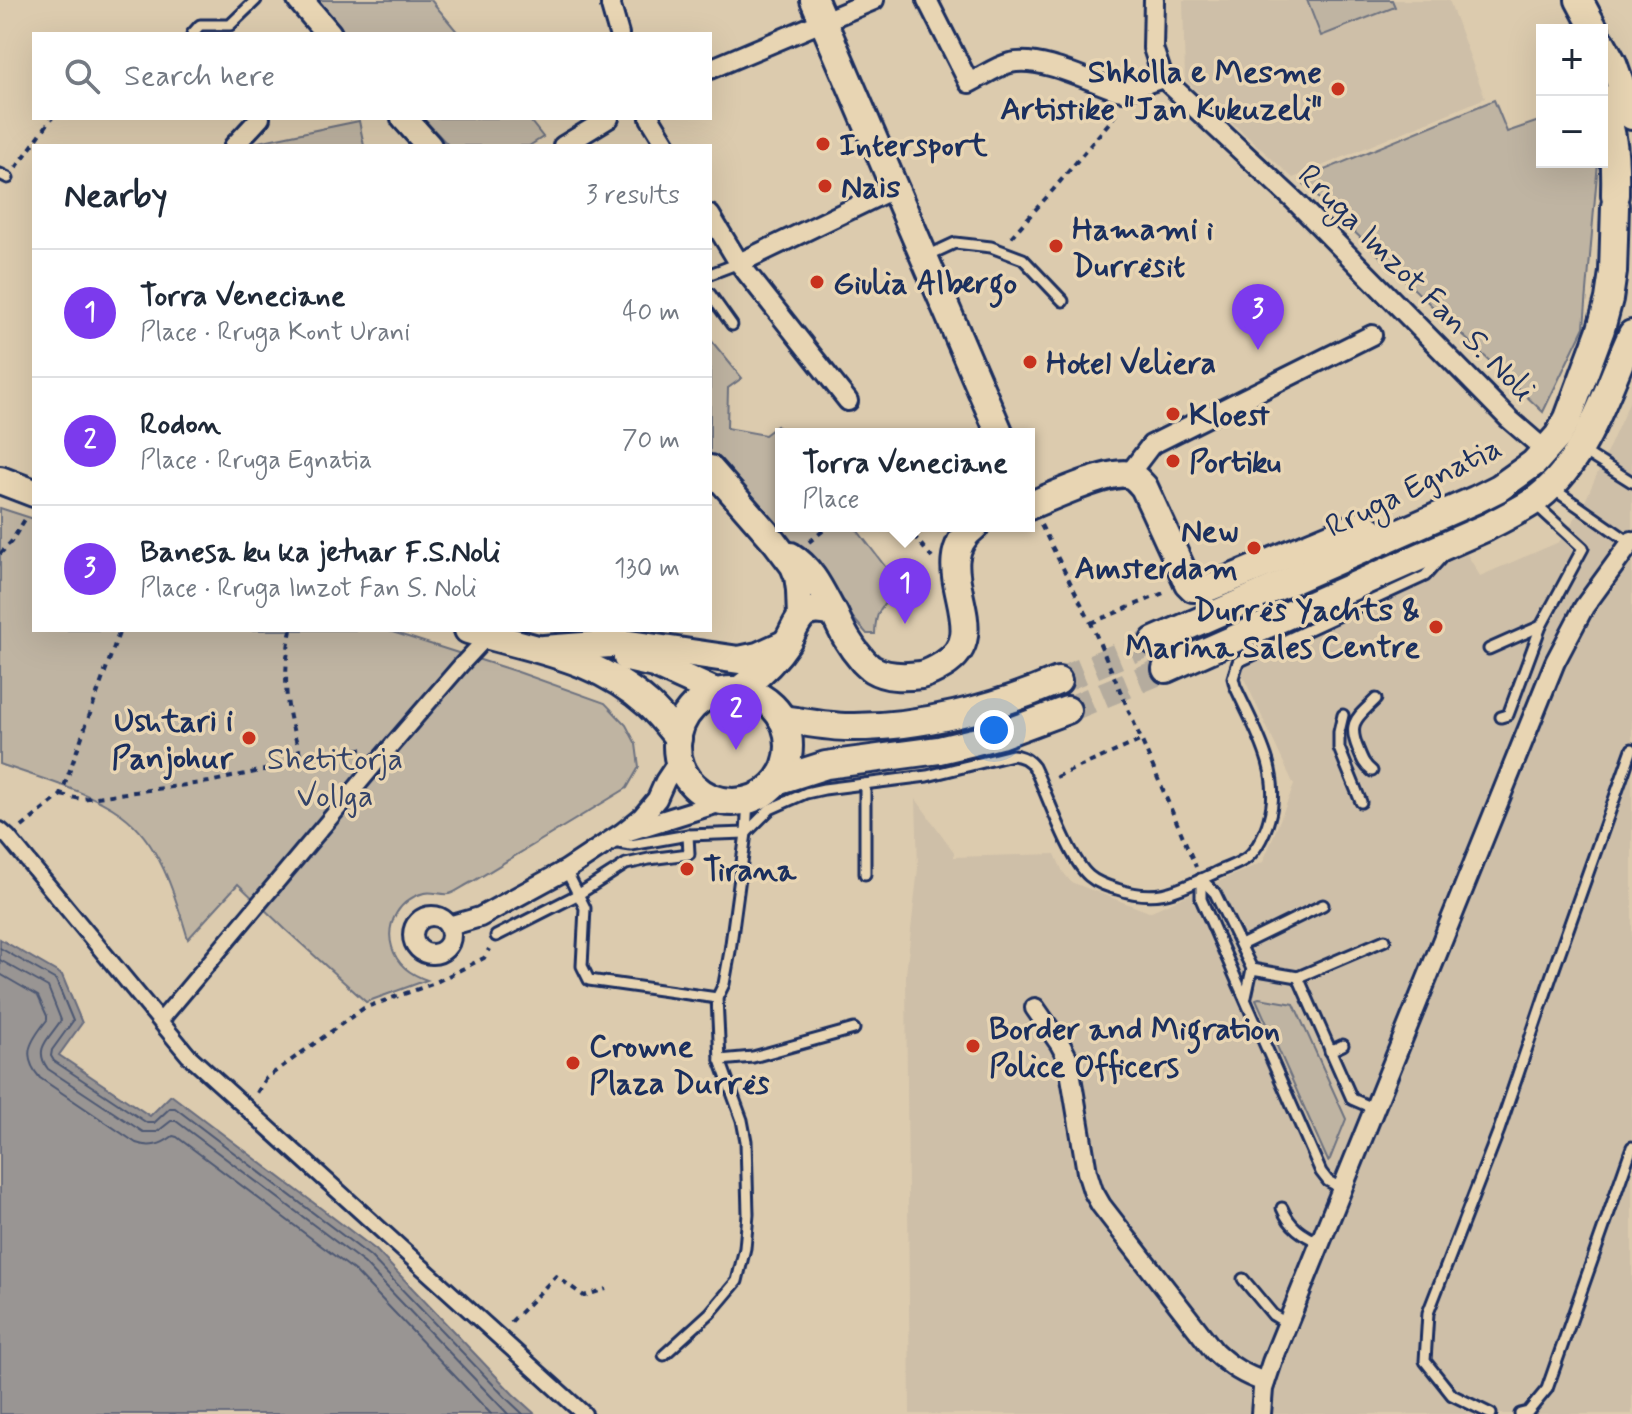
<!DOCTYPE html>
<meta charset="utf-8">
<style>
body{margin:0;font-family:Mynerve,sans-serif;background:#f2f2f3;color:#1f2937}
.controls{position:absolute;right:24px;top:24px;display:grid;overflow:hidden;border-radius:0px;box-shadow:0 8px 32px #0002}
.controls button{width:72px;height:72px;display:grid;place-items:center;padding:0;border:0;border-bottom:2px solid #e0e1e3;background:#fff;color:#1f2937;font:40px sans-serif}
.you{position:absolute;left:994px;top:730px;width:28px;height:28px;margin:-20px;border:6px solid #fff;border-radius:50%;background:#1a73e8;box-shadow:0 0 0 12px #1a73e833}
.badge{display:grid;place-items:center;width:52px;height:52px;border-radius:50%;background:#7c3aed;color:#fff;font-size:26px;font-weight:700}
.pin{position:absolute;translate:-50% -66px;filter:drop-shadow(0 2px 4px #0008)}
.pin::after{content:'';position:absolute;top:42px;width:28px;height:24px;background:inherit;clip-path:polygon(0 0,100% 0,50% 100%)}
.popup{position:absolute;left:775px;top:428px;width:260px;height:104px;box-sizing:border-box;display:grid;place-content:center;border-radius:0px;background:#fff;filter:drop-shadow(0 2px 6px #0005);font-size:26px;white-space:nowrap;color:#747a83}
.popup b{font-size:30px;color:#1f2937}
.popup::after{content:'';position:absolute;left:50%;top:100%;margin-left:-16px;border:16px solid transparent;border-top-color:#fff}
.list{margin:0;padding:0;list-style:none}
h2{display:flex;justify-content:space-between;align-items:center;height:104px;margin:0;padding:0 32px;font-size:34px}
h2 small{font-size:26px;font-weight:400;color:#747a83}
.list li{display:grid;grid-template-columns:52px 1fr auto;gap:24px;align-items:center;box-sizing:border-box;height:128px;padding:0 32px;border-top:2px solid #e0e1e3}
.list b{display:block;font-size:30px;white-space:nowrap}
.list p{margin:0;font-size:26px;white-space:nowrap;color:#747a83}
.list em{font-size:26px;font-style:normal;color:#747a83}
.icon{flex:none;width:44px;height:44px;fill:none;stroke:currentColor;stroke-width:2;stroke-linecap:round;stroke-linejoin:round}
.map{position:relative;flex:none;width:1632px;height:1414px;overflow:hidden}
.search{position:absolute;background:#fff;box-shadow:0 8px 32px #0002;left:32px;top:32px;width:680px;height:88px;display:flex;align-items:center;gap:20px;box-sizing:border-box;padding:0 28px;border-radius:0px;color:#747a83;font-size:30px}
.panel{position:absolute;background:#fff;box-shadow:0 8px 32px #0002;left:32px;top:144px;width:680px;height:488px;border-radius:0px}
.map>svg:first-child{display:block}
.built{fill:#cebfa8}
.green{fill:#bfb4a2;stroke:#6d7280;stroke-width:2}
.water{fill:#999593;stroke:#676c7e;stroke-width:2}
.lines{fill:none;stroke-linecap:round;stroke-linejoin:round}
.shore{stroke:#4d5873;stroke-width:2}
.secondary-tunnel{stroke:#b5ac9e;stroke-width:26;stroke-dasharray:26 13;stroke-linecap:butt}
.service-casing{stroke:#1b2f5e;stroke-width:15}
.pedestrian-casing{stroke:#1b2f5e;stroke-width:20}
.minor-casing{stroke:#1b2f5e;stroke-width:24}
.tertiary-casing{stroke:#1b2f5e;stroke-width:30}
.secondary-casing{stroke:#1b2f5e;stroke-width:32}
.path{stroke:#1b2f5e;stroke-width:4;stroke-dasharray:6 6;stroke-linecap:butt}
.service{stroke:#e8d5b3;stroke-width:9}
.pedestrian{stroke:#e8d5b3;stroke-width:14}
.minor{stroke:#e8d5b3;stroke-width:18}
.tertiary{stroke:#e8d5b3;stroke-width:24}
.secondary{stroke:#e8d5b3;stroke-width:26}
.poi-dot{fill:#c8321e;stroke:#e8d5b3;stroke-width:3}
.labels{text-anchor:middle;stroke-width:7;stroke-linejoin:round;paint-order:stroke}
.poi-label{font-size:32px;font-weight:bold;fill:#1b2f5e;stroke:#e8d5b3;text-anchor:start}
.street-label{font-size:32px;fill:#1b2f5e;stroke:#e8d5b3}
.park-label{font-size:32px;fill:#344368;stroke:#e8d5b3}
</style>
<div class="map">
<svg width="1632" height="1414" viewBox="0 0 1632 1414">
<rect width="100%" height="100%" fill="#dccbae"/>
<filter id="ink" filterUnits="userSpaceOnUse"><feTurbulence type="fractalNoise" baseFrequency=".0125" numOctaves="2"/><feDisplacementMap in="SourceGraphic" scale="16" xChannelSelector="R" yChannelSelector="G"/><feConvolveMatrix kernelMatrix="1 2 1 2 8 2 1 2 1" color-interpolation-filters="sRGB"/></filter>
<g filter="url(#ink)">
<!-- built -->
<g class="built">
<polygon points="1183,0 1449,0 1485,98 1293,178 1185,80"/>
<polygon points="1632,396 1632,1414 910,1414 906,974 918,868 916,799 954,852 954,857 1055,854 1063,872 1071,882 1149,912 1263,862 1294,785 1234,657 1467,554 1480,576 1559,542 1582,508"/>
</g>
<!-- green -->
<g class="green">
<polygon points="314,0 431,0 459,34 345,34"/>
<polygon points="1307,0 1392,0 1395,7 1321,36"/>
<polygon points="1494,100 1507,132 1542,120 1542,162 1598,162 1584,327 1543,412 1300,180"/>
<polygon points="423,118 528,118 543,137 529,146 449,146"/>
<polygon points="359,121 364,146 259,146 258,142"/>
<path d="M710,339l32,39 -14,10 -1,40 38,7 12,-9 6,8h-2v92h73l46,60v9c-19,6 -25,19 -25,39h-8l-157,-181z"/>
<path d="M0,508l34,11v111h352l132,42 87,31 21,22 10,19 3,23 -12,21 -155,94c-7,3 -16,10 -23,12 -8,1 -17,-3 -25,-1 -24,6 -39,30 -32,54 5,18 18,27 35,33l-61,22 -80,-72 -48,-46 -50,55c-13,-44 -28,-97 -67,-125 -30,-22 -85,-37 -121,-50z"/>
<polygon points="1259,998 1294,1004 1346,1119 1330,1159 1328,1161 1256,999"/>
</g>
<!-- water -->
<polygon class="water" points="0,939 62,975 82,1023 59,1055 150,1116 171,1095 376,1250 513,1394 535,1414 0,1414"/>
<g class="lines">
<!-- shore -->
<g class="shore">
<polyline points="0,948 56,980 73,1021 52,1050 51,1056 54,1061 147,1123 154,1123 170,1108 175,1108 370,1256 507,1399 523,1414"/>
<path d="M0,960l48,27 13,33c-10,17 -29,28 -13,49l95,63h14l14,-11h5l188,142 144,151"/>
<path d="M0,974l38,22 9,20v4c-16,20 -27,35 -7,58l96,65c14,5 25,2 37,-7l4,1 179,135 135,142"/>
</g>
<!-- secondary-tunnel -->
<g class="secondary-tunnel">
<polyline points="1058,681 1154,641"/>
<polyline points="1067,710 1166,669"/>
</g>
<!-- service casing -->
<g class="service-casing">
<g id="service">
<polyline points="192,34 200,25 230,25 256,0"/>
<polyline points="0,174 8,178"/>
<polyline points="927,256 955,243 991,247 1023,259 1063,301"/>
<polyline points="710,274 739,263"/>
<polyline points="710,294 732,325"/>
<polyline points="1581,450 1632,482"/>
<polyline points="1552,488 1631,543"/>
<polyline points="1489,649 1541,626"/>
<polyline points="1343,715 1339,732 1339,748 1361,802"/>
<polyline points="1501,717 1508,715 1541,626 1583,548 1535,504"/>
<path d="M1372,771c-8,-6 -10,-12 -14,-22 -11,-27 -1,-31 18,-50"/>
<polyline points="865,784 865,874"/>
<path d="M612,842l19,3 57,-10 58,-2 24,-24 36,-16 18,-4 103,-13 85,-21c10,1 16,4 22,12 13,27 35,92 55,109 8,7 18,10 28,13 41,14 61,1 98,-16 10,-5 25,-9 33,-16 9,-8 18,-26 21,-38 14,-47 -15,-91 -34,-133l-2,-8 5,-16 187,-86 17,-19"/>
<polyline points="566,870 585,908 582,966 589,980 717,998"/>
<polyline points="1201,879 1201,899 1321,1172 1328,1181 1343,1189"/>
<polyline points="1201,879 1215,893 1252,969 1246,997"/>
<polyline points="496,936 579,894 626,864 649,859 689,854 688,835"/>
<polyline points="1241,945 1323,905"/>
<polyline points="1252,969 1298,977 1385,940"/>
<polyline points="1298,977 1352,1099 1375,1109"/>
<polyline points="1330,1051 1343,1045"/>
<polyline points="720,1060 753,1057 854,1029"/>
<path d="M1282,1208c8,19 20,27 39,35"/>
<polyline points="1243,1279 1273,1315 1288,1324"/>
<polyline points="664,1355 710,1313 737,1281 745,1248 748,1214 746,1141 742,1120 720,1060 717,998 724,984 730,951 746,833 748,800"/>
<polyline points="1491,1414 1452,1395 1425,1361 1428,1313 1499,1130 1551,977 1632,749"/>
<polyline points="1520,1414 1528,1412 1547,1389 1632,1147"/>
</g>
</g>
<!-- pedestrian casing -->
<g class="pedestrian-casing">
<g id="pedestrian">
<polyline points="0,830 8,837 188,1055 584,1414"/>
<polyline points="161,1020 379,760 461,665 488,636"/>
</g>
</g>
<!-- minor casing -->
<g class="minor-casing">
<g id="minor">
<polyline points="611,0 611,6 619,34"/>
<path d="M927,0l42,83c13,-6 28,-17 41,-20 31,-7 77,17 106,27l8,1 39,-13"/>
<polyline points="1154,0 1153,48 1163,78 1295,201 1509,419 1546,451"/>
<polyline points="710,69 874,0"/>
<polyline points="650,118 667,146"/>
<polyline points="234,146 260,118"/>
<polyline points="563,146 609,118"/>
<polyline points="710,215 739,263 848,401"/>
<polyline points="739,263 895,188"/>
<polyline points="1129,474 1151,445 1372,335"/>
<polyline points="629,831 725,801"/>
<circle cx="432" cy="935" r="19"/>
<polyline points="449,926 480,917 566,870 622,833 642,817 657,799 665,781 679,760"/>
<path d="M1035,1008l25,36 8,15 19,113 6,19 8,14 113,146c16,15 30,24 51,31"/>
<polyline points="1261,1414 1263,1389 1272,1362 1555,662 1584,607 1632,541"/>
</g>
</g>
<!-- tertiary casing -->
<g class="tertiary-casing">
<g id="tertiary">
<polyline points="300,0 329,34"/>
<polyline points="404,118 429,146"/>
<polyline points="710,468 774,541 793,566 797,576 799,590 800,618"/>
<path d="M791,555c22,14 31,36 43,58"/>
</g>
</g>
<!-- secondary casing -->
<g class="secondary-casing">
<g id="secondary">
<polyline points="814,0 1000,434"/>
<polyline points="1579,0 1595,30"/>
<polyline points="1602,43 1613,63 1632,116"/>
<path d="M1602,98c12,38 14,58 13,97"/>
<polyline points="0,480 34,493"/>
<path d="M1029,506c19,-8 85,-38 101,-31 6,2 10,8 14,12l44,96 5,5h15l151,-63h4l22,15"/>
<path d="M468,630c66,20 127,26 181,75 11,10 20,22 29,33"/>
<polyline points="1154,641 1475,500 1499,488 1534,463 1558,436 1568,418 1601,329 1609,299 1613,272 1615,206"/>
<polyline points="544,649 623,643 739,660 758,656 784,644"/>
<polyline points="627,658 654,664 718,693"/>
<path d="M1166,669l321,-142c15,-8 30,-15 44,-24 56,-38 74,-111 101,-169"/>
<circle cx="733" cy="746" r="56"/>
<path d="M738,691c19,-14 36,-29 49,-49 6,-9 9,-21 17,-27 9,-7 20,-4 30,-2 9,20 15,32 29,48 1,1 7,7 9,8 15,9 33,8 49,6 9,-2 14,-5 22,-10 56,-33 -21,-99 32,-139"/>
<path d="M782,719c23,3 45,8 67,8 69,1 146,-19 209,-46"/>
<polyline points="779,780 826,765 939,750 973,742 1000,735 1067,710"/>
</g>
</g>
<!-- path -->
<g class="path">
<polyline points="16,168 52,118"/>
<polyline points="1011,237 1053,190 1113,118 1119,109"/>
<polyline points="1041,525 1091,623 1196,867"/>
<polyline points="906,526 932,558"/>
<polyline points="809,542 829,526"/>
<polyline points="0,554 11,542 27,516"/>
<polyline points="1091,623 1166,592"/>
<path d="M291,630c-5,25 -7,57 -2,82 3,17 9,33 13,49"/>
<polyline points="1056,777 1142,740"/>
<polyline points="61,795 81,799 209,782 365,748"/>
<polyline points="22,827 61,795 120,630"/>
<polyline points="257,1093 265,1079 364,1008 432,984 484,958 489,949"/>
<polyline points="511,1322 556,1276 584,1296 606,1289"/>
</g>
<!-- service -->
<use href="#service" class="service"/>
<!-- pedestrian -->
<use href="#pedestrian" class="pedestrian"/>
<!-- minor -->
<use href="#minor" class="minor"/>
<!-- tertiary -->
<use href="#tertiary" class="tertiary"/>
<!-- secondary -->
<use href="#secondary" class="secondary"/>
</g>
</g>
<!-- markers -->
<g class="poi-dot">
<circle cx="1338" cy="89" r="8"/>
<circle cx="823" cy="144" r="8"/>
<circle cx="825" cy="186" r="8"/>
<circle cx="1056" cy="246" r="8"/>
<circle cx="817" cy="282" r="8"/>
<circle cx="1030" cy="362" r="8"/>
<circle cx="1173" cy="414" r="8"/>
<circle cx="1173" cy="461" r="8"/>
<circle cx="1254" cy="548" r="8"/>
<circle cx="1436" cy="627" r="8"/>
<circle cx="249" cy="738" r="8"/>
<circle cx="687" cy="869" r="8"/>
<circle cx="973" cy="1046" r="8"/>
<circle cx="573" cy="1063" r="8"/>
</g>
<g class="labels">
<!-- poi labels -->
<g class="poi-label">
<text x="1322" y="82" text-anchor="end">Shkolla e Mesme<tspan x="1322" dy="37">Artistike "Jan Kukuzeli"</tspan></text>
<text x="839" y="155">Intersport</text>
<text x="841" y="197">Nais</text>
<text x="1072" y="239">Hamami i<tspan x="1072" dy="37">Durrësit</tspan></text>
<text x="833" y="293">Giulia Albergo</text>
<text x="1046" y="373">Hotel Veliera</text>
<text x="1189" y="425">Kloest</text>
<text x="1189" y="472">Portiku</text>
<text x="1238" y="541" text-anchor="end">New<tspan x="1238" dy="37">Amsterdam</tspan></text>
<text x="1420" y="620" text-anchor="end">Durrës Yachts &amp;<tspan x="1420" dy="37">Marina Sales Centre</tspan></text>
<text x="233" y="731" text-anchor="end">Ushtari i<tspan x="233" dy="37">Panjohur</tspan></text>
<text x="703" y="880">Tirana</text>
<text x="989" y="1039">Border and Migration<tspan x="989" dy="37">Police Officers</tspan></text>
<text x="589" y="1056">Crowne<tspan x="589" dy="37">Plaza Durrës</tspan></text>
</g>
<!-- street labels -->
<g class="street-label">
<text transform="translate(1417 282) rotate(45)" y="11">Rruga Imzot Fan S. Noli</text>
<text transform="translate(1413 486) rotate(-26)" y="11">Rruga Egnatia</text>
</g>
<!-- park labels -->
<g class="park-label">
<text x="335" y="769">Shetitorja<tspan x="335" dy="37">Vollga</tspan></text>
</g>
</g>
</svg>
<div class="controls">
<button>+</button>
<button>−</button>
</div>
<div class="you"></div>
<div class="pin badge" style="left:905px;top:624px">1</div>
<div class="popup"><b>Torra Veneciane</b>Place</div>
<div class="pin badge" style="left:736px;top:750px">2</div>
<div class="pin badge" style="left:1258px;top:350px">3</div>
<div class="search"><svg class="icon" aria-label="search" viewBox="0 0 24 24"><circle cx="10" cy="10" r="6"/><path d="M15 15l6 6"/></svg>Search here</div>
<section class="panel">
<h2>Nearby<small>3 results</small></h2>
<ul class="list">
<li><span class="badge">1</span><div><b>Torra Veneciane</b><p>Place · Rruga Kont Urani</p></div><em>40 m</em></li>
<li><span class="badge">2</span><div><b>Rodon</b><p>Place · Rruga Egnatia</p></div><em>70 m</em></li>
<li><span class="badge">3</span><div><b>Banesa ku ka jetuar F.S.Noli</b><p>Place · Rruga Imzot Fan S. Noli</p></div><em>130 m</em></li>
</ul>
</section>
</div>
